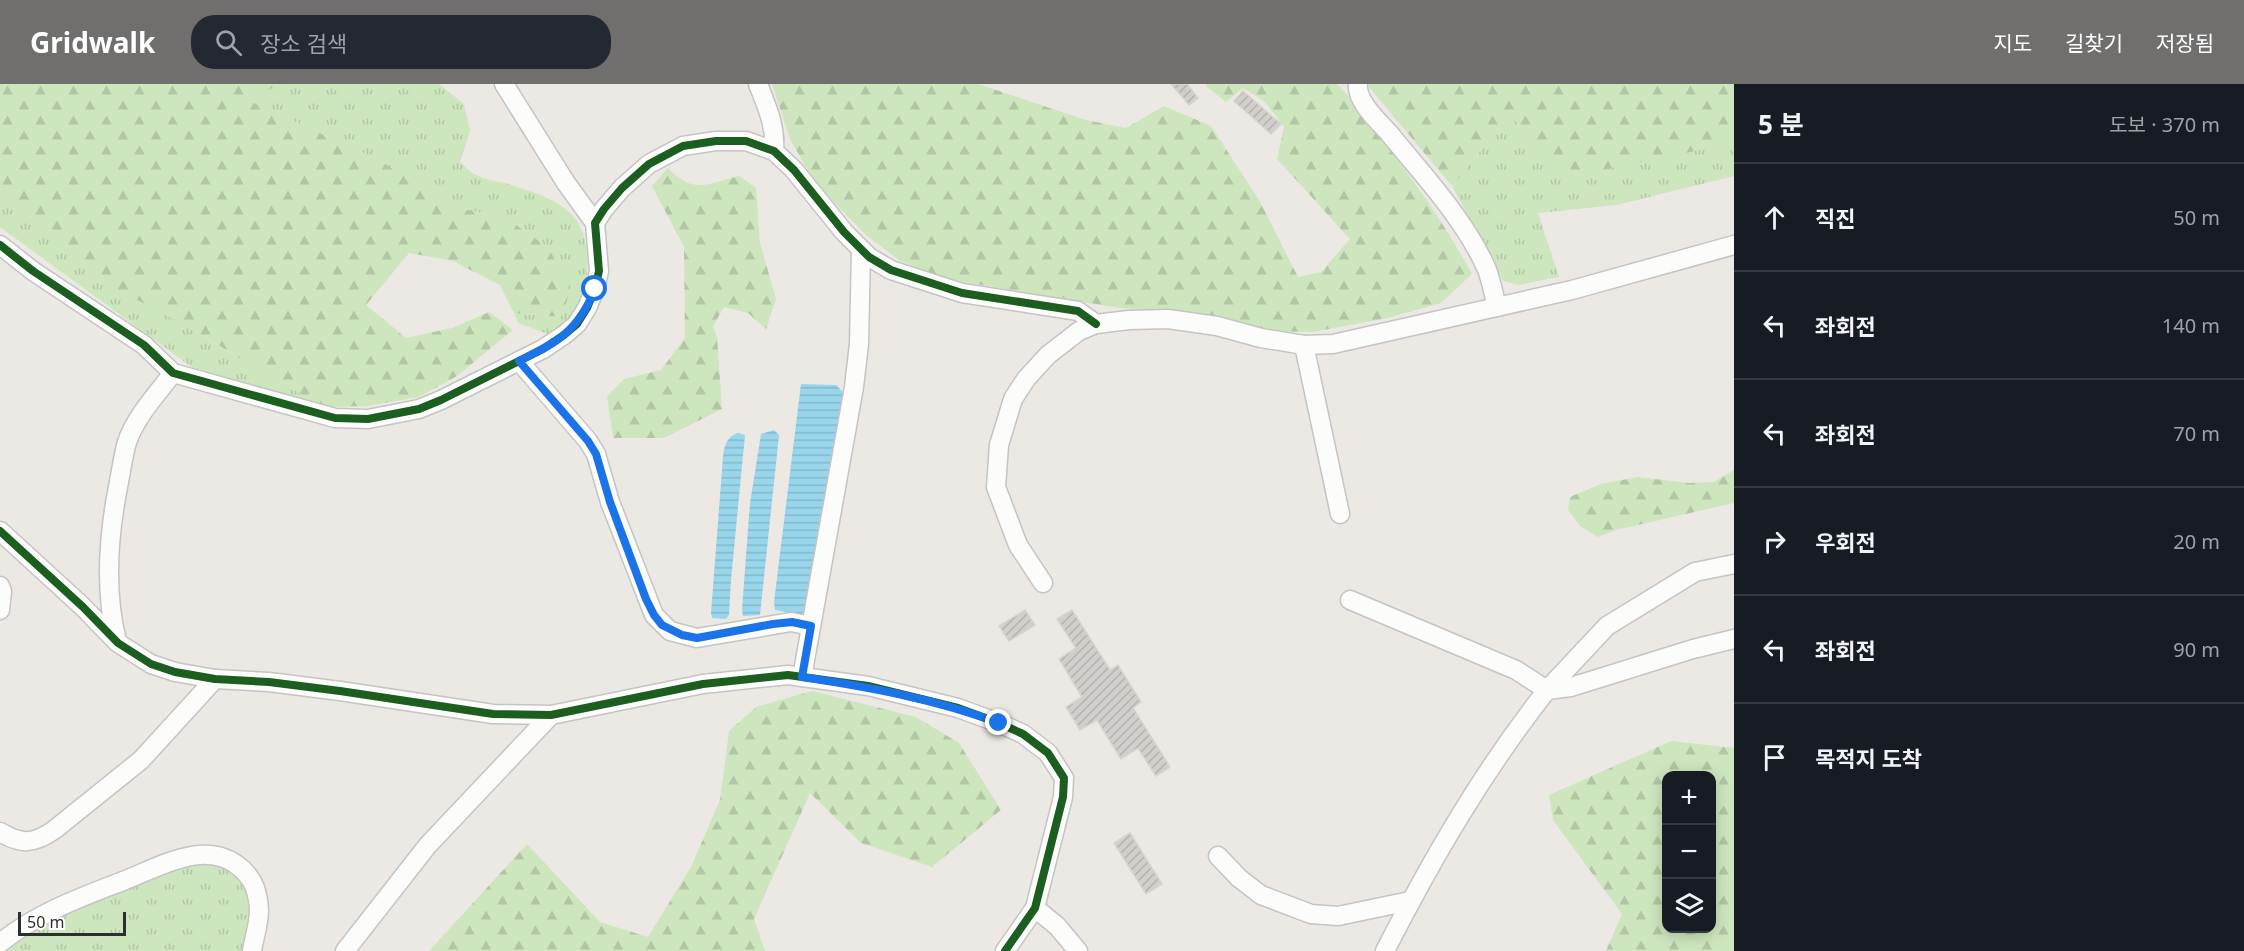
<!DOCTYPE html>
<html lang="ko">
<meta charset="utf-8">
<style>
body{margin:0;font-family:"Noto Sans","Noto Sans KR",sans-serif;background:#242831;color:#f1f3f6}
.controls{position:absolute;right:18px;bottom:18px;display:grid;overflow:hidden;border-radius:12px;box-shadow:0 3px 15px #0003}
.controls button{width:54px;height:54px;display:grid;place-items:center;padding:0;border:0;border-bottom:2px solid #363941;background:#171b24;color:#f1f3f6;font:30px sans-serif}
.scale{position:absolute;left:18px;bottom:15px;width:108px;box-sizing:border-box;padding-left:6px;border:3px solid #2e2e2e;border-top:0;font-size:16px;line-height:21px;white-space:nowrap;color:#2e2e2e;-webkit-text-stroke:4px #fff;paint-order:stroke}
.stop{position:absolute;width:18px;height:18px;margin:-14px;border:4px solid #1a73e8;border-radius:50%;background:#fff}
.stop.end{background:#1a73e8;border-color:#fff;box-shadow:0 2px 6px #0008}
.list{margin:0;padding:0;list-style:none}
h2{display:flex;justify-content:space-between;align-items:center;height:78px;margin:0;padding:0 24px;font-size:26px}
h2 small{font-size:20px;font-weight:400;color:#9ea1a6}
.list li{display:grid;grid-template-columns:39px 1fr auto;gap:18px;align-items:center;box-sizing:border-box;height:108px;padding:0 24px;border-top:2px solid #363941}
.list b{display:block;font-size:22px;white-space:nowrap}
.list em{font-size:20px;font-style:normal;color:#9ea1a6}
.icon{flex:none;width:33px;height:33px;fill:none;stroke:currentColor;stroke-width:2;stroke-linecap:round;stroke-linejoin:round}
.map{position:relative;flex:none;width:1734px;height:867px;overflow:hidden}
header{display:flex;align-items:center;gap:36px;box-sizing:border-box;height:84px;padding:0 30px;background:#706f6e;color:#fff}
header strong{font-size:28px}
nav{display:flex;gap:33px;margin-inline-start:auto;font-size:21px}
.search{width:420px;height:54px;background:#242831;display:flex;align-items:center;gap:15px;box-sizing:border-box;padding:0 21px;border-radius:24px;color:#9ea1a6;font-size:22px}
main{display:flex}
aside{flex:1;background:#171b24}
.map>svg:first-child{display:block}
.grass{fill:url(#grass-tufts)}
.forest{fill:url(#forest-firs);fill-rule:evenodd}
.water{fill:url(#water-rules)}
.building{fill:url(#building-hatch);stroke:#d7d4d0;stroke-width:1.5}
.lines{fill:none;stroke-linecap:round;stroke-linejoin:round}
.minor-casing{stroke:#c5c4c5;stroke-width:21}
.minor{stroke:#fcfcfb;stroke-width:18}
.cycleway-casing{stroke:#fff;stroke-width:11}
.cycleway{stroke:#1b5e20;stroke-width:8}
.route{stroke:#1a73e8;stroke-width:8}
</style>
<header>
<strong>Gridwalk</strong>
<div class="search"><svg class="icon" aria-label="search" viewBox="0 0 24 24"><circle cx="10" cy="10" r="6"/><path d="M15 15l6 6"/></svg>장소 검색</div>
<nav><a>지도</a><a>길찾기</a><a>저장됨</a></nav>
</header>
<main>
<div class="map">
<svg width="1734" height="867" viewBox="0 0 1734 867">
<defs>
<pattern id="grass-tufts" width="24" height="20" patternUnits="userSpaceOnUse" patternTransform="scale(1.5)"><rect width="24" height="20" fill="#cee6be"/><path d="M3 7l-1-3M5 7V3M7 7l1-3M15 17l-1-3M17 17v-4M19 17l1-3" fill="none" stroke="#b1c6a4"/></pattern>
<pattern id="forest-firs" width="22" height="20" patternUnits="userSpaceOnUse" patternTransform="scale(1.5)"><rect width="22" height="20" fill="#cee6be"/><path d="M5 1l3.5 6h-7zM16 11l3.5 6h-7z" fill="#b1c6a4"/></pattern>
<pattern id="water-rules" width="6" height="5" patternUnits="userSpaceOnUse" patternTransform="scale(1.5)"><rect width="6" height="5" fill="#99d6ec"/><path d="M0 2.5h6" fill="none" stroke="#84b8cb"/></pattern>
<pattern id="building-hatch" width="6" height="6" patternUnits="userSpaceOnUse" patternTransform="scale(1.5)"><rect width="6" height="6" fill="#d1cecb"/><path d="M-1 1l2-2M0 6l6-6M5 7l2-2" fill="none" stroke="#b4b1af"/></pattern>
</defs>
<rect width="100%" height="100%" fill="#ece8e4"/>
<!-- grass -->
<g class="grass">
<path d="M286,0h153l25,20 6,27 -10,31c5,4 9,9 14,12 9,5 21,7 31,9 52,16 87,27 82,90 -3,37 -9,42 -39,61l-30,-11 -4,-10 47,4 -12,-69 -40,-28 -56,-14 -74,-46 -127,-58 23,-16z"/>
<polygon points="1510,30 1539,67 1692,67 1734,59 1734,92 1617,121 1538,129 1559,193 1518,201 1503,197 1452,102"/>
<path d="M0,110c101,80 211,151 325,213l-72,-19 -60,-20 -193,-141z"/>
<polygon points="209,775 239,789 253,818 248,867 0,867 26,845 180,781"/>
</g>
<!-- forest -->
<g class="forest">
<polygon points="0,0 286,0 275,2 252,18 379,76 453,122 509,136 549,164 570,208 561,233 514,229 500,201 453,177 409,169 366,221 406,254 452,244 489,228 513,246 457,292 419,313 367,322 325,323 272,294 195,247 104,198 44,144 0,110"/>
<path d="M772,0h206l108,36 40,8 38,-22 47,20 48,74 39,77 23,-5 29,-33 -73,-80 7,-32 -20,-26 -21,-13 -17,14 -20,-16 1,-2h130c19,18 33,39 49,60 32,42 61,84 86,130l-31,29 -54,15 -74,14 -50,-1 -91,-20 -52,-3 -174,-29 -47,-19 -33,-25 -51,-52 -25,-44z"/>
<polygon points="1370,0 1734,0 1734,59 1568,93 1539,67 1510,30 1452,102 1368,2"/>
<path d="M668,84c27,27 38,16 71,8l17,12 4,55 16,56 -10,30 -18,-16 -24,-6 -11,19 4,11 5,72 -58,29h-51l-6,-42 17,-17 37,-9 24,-32 -1,-91 -32,-61z"/>
<polygon points="1734,386 1734,419 1616,446 1598,453 1580,442 1568,426 1570,413 1601,400 1638,393 1689,399 1714,398"/>
<polygon points="812,607 916,633 959,659 1001,726 932,783 861,759 810,709 754,835 765,867 429,867 527,760 600,838 648,853 691,783 720,716 729,647 756,623"/>
<path d="M1671,657l63,7v203h-128l16,-37 -69,-94 -4,-25zM1666,692h46v152h-46z"/>
</g>
<!-- water -->
<g class="water">
<polygon points="801,300 836,301 843,308 807,526 800,531 775,526 774,518"/>
<polygon points="774,346 779,351 760,531 743,532 742,525 750,419 761,350"/>
<path d="M738,349l7,2 -14,145 -2,35 -3,4 -14,-1 -1,-5 12,-156c1,-11 4,-21 15,-24z"/>
</g>
<!-- building -->
<g class="building">
<polygon points="1171,0 1187,0 1198,14 1189,21"/>
<polygon points="1243,7 1281,40 1271,50 1234,17"/>
<polygon points="1025,526 1035,541 1009,557 999,542"/>
<polygon points="1072,526 1110,586 1118,581 1141,618 1133,624 1170,683 1156,692 1138,664 1121,675 1097,636 1080,646 1066,623 1082,613 1059,575 1076,564 1057,535"/>
<polygon points="1130,749 1162,800 1146,810 1114,759"/>
</g>
<g class="lines">
<!-- minor casing -->
<g class="minor-casing">
<g id="minor">
<polyline points="504,0 566,99 595,139"/>
<path d="M758,0c9,23 18,42 16,67"/>
<path d="M1358,0c-2,17 20,37 31,49 33,41 72,82 95,130 7,13 9,30 13,44"/>
<polyline points="0,161 33,187 144,261 173,289 335,334 368,335 419,325 441,316 543,265 564,251 577,240 587,224 595,205 599,187 595,139 604,125 622,104 649,80 683,62 716,57 746,57 774,67 794,86 844,148 869,173 891,186 962,209 1078,227 1096,240"/>
<polyline points="1304,261 1340,430"/>
<polyline points="519,277 588,357 596,370 610,418 654,531 670,547 697,554 791,538 811,542"/>
<polyline points="0,447 83,523 118,559 151,580 175,588 215,595 269,598 340,607 493,630 551,631 703,600 788,591 868,602 958,624 999,639 1023,650 1048,669 1064,694 1063,713 1035,824 1005,867"/>
<polyline points="1043,499 1018,461 996,403 999,361 1013,315 1026,295 1048,271 1079,247 1096,240 1129,236 1168,235 1217,242 1261,254 1304,261 1333,260 1572,206 1734,161"/>
<polyline points="0,502 2,507 0,526"/>
<path d="M1350,516l166,70 31,20c-64,81 -115,169 -162,261"/>
<path d="M117,557c-13,-51 -9,-103 1,-154 3,-15 5,-31 9,-45 9,-26 30,-48 46,-69"/>
<polyline points="802,593 854,303 859,260 861,166"/>
<polyline points="1547,606 1607,542 1695,488 1734,480"/>
<polyline points="1547,606 1571,603 1693,565 1734,555"/>
<path d="M0,748c21,13 34,12 54,-2l87,-70 74,-81"/>
<polyline points="1218,772 1239,794 1261,811 1311,830 1338,832 1410,817"/>
<polyline points="1035,824 1057,842 1078,867"/>
<path d="M0,859c37,-30 79,-45 123,-62 37,-14 84,-44 119,-12 13,12 16,25 17,41 0,14 -5,28 -7,41"/>
<polyline points="345,867 428,761 551,631"/>
</g>
</g>
<!-- minor -->
<use href="#minor" class="minor"/>
<!-- cycleway casing -->
<g class="cycleway-casing">
<g id="cycleway">
<polyline points="0,161 33,187 144,261 173,289 335,334 368,335 419,325 441,316 543,265 564,251 577,240 587,224 595,205 599,187 595,139 604,125 622,104 649,80 683,62 716,57 746,57 774,67 794,86 844,148 869,173 891,186 962,209 1078,227 1096,240"/>
<polyline points="0,447 83,523 118,559 151,580 175,588 215,595 269,598 340,607 493,630 551,631 703,600 788,591 868,602 958,624 999,639 1023,650 1048,669 1064,694 1063,713 1035,824 1005,867"/>
</g>
</g>
<!-- cycleway -->
<use href="#cycleway" class="cycleway"/>
</g>
<g class="lines">
<!-- route -->
<path class="route" d="M595,205c-17,42 -37,53 -76,72l69,80 8,13 14,48 36,97 8,16 8,10 20,10 15,3 76,-14 19,-2 19,4 -9,51c67,10 133,22 197,46"/>
</g>
</svg>
<div class="controls">
<button>+</button>
<button>−</button>
<button><svg class="icon" aria-label="layers" viewBox="0 0 24 24"><path d="M12 4l9 5-9 5-9-5zM3 14l9 5 9-5"/></svg></button>
</div>
<div class="scale">50 m</div>
<div class="stop" style="left:595px;top:205px"></div>
<div class="stop end" style="left:999px;top:639px"></div>
</div>
<aside>
<h2>5 분<small>도보 · 370 m</small></h2>
<ul class="list">
<li><svg class="icon" aria-label="ahead" viewBox="0 0 24 24"><path d="M12 20V5M6 11l6-6 6 6"/></svg><div><b>직진</b></div><em>50 m</em></li>
<li><svg class="icon" aria-label="left" viewBox="0 0 24 24"><path d="M17 20v-9H6M10 6l-5 5 5 5"/></svg><div><b>좌회전</b></div><em>140 m</em></li>
<li><svg class="icon" aria-label="left" viewBox="0 0 24 24"><path d="M17 20v-9H6M10 6l-5 5 5 5"/></svg><div><b>좌회전</b></div><em>70 m</em></li>
<li><svg class="icon" aria-label="right" viewBox="0 0 24 24"><path d="M7 20v-9h11M14 6l5 5-5 5"/></svg><div><b>우회전</b></div><em>20 m</em></li>
<li><svg class="icon" aria-label="left" viewBox="0 0 24 24"><path d="M17 20v-9H6M10 6l-5 5 5 5"/></svg><div><b>좌회전</b></div><em>90 m</em></li>
<li><svg class="icon" aria-label="arrive" viewBox="0 0 24 24"><path d="M6 21V4h12l-3 4 3 4H6"/></svg><div><b>목적지 도착</b></div></li>
</ul>
</aside>
</main>
